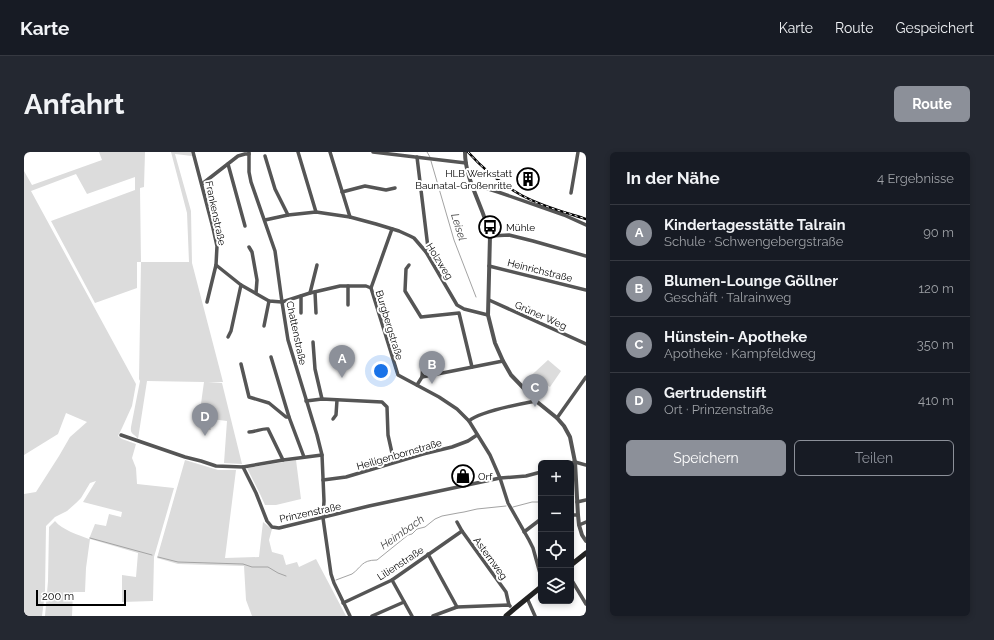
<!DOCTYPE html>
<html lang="de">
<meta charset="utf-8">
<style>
body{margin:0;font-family:Raleway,sans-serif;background:#242831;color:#f1f3f6}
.controls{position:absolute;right:12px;bottom:12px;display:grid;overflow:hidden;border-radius:6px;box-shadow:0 2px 6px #0003}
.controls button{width:36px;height:36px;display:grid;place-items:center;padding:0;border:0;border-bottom:1px solid #363941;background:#171b24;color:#f1f3f6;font:20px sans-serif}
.scale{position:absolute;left:12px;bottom:10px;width:90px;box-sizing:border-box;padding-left:4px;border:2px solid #000;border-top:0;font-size:11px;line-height:14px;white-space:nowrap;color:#000;-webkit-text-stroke:3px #fff;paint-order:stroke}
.you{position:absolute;left:357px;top:219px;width:14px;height:14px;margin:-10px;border:3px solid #fff;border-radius:50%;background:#1a73e8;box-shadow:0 0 0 6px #1a73e833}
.badge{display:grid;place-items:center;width:26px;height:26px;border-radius:50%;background:#8c9099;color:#fff;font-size:13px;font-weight:700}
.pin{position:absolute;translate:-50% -33px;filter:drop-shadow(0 1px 2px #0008)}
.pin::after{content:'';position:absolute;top:21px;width:14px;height:12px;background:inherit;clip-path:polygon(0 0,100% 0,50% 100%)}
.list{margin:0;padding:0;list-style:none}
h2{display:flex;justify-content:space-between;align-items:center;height:52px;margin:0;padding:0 16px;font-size:17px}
h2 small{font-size:13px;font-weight:400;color:#9ea1a6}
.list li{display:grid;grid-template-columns:26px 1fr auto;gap:12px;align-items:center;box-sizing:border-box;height:56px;padding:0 16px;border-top:1px solid #363941}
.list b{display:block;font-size:15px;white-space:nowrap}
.list p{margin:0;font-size:13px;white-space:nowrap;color:#9ea1a6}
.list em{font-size:13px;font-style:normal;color:#9ea1a6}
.actions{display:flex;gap:8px;padding:12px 16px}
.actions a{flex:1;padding:9px 0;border:1px solid #8c9099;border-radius:6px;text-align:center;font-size:14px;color:#8c9099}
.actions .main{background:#8c9099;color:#fff}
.icon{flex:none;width:22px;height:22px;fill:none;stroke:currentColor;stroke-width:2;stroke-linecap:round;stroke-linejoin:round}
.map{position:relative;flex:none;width:562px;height:464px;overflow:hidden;border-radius:6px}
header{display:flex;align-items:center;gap:24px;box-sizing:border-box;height:56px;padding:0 20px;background:#171b24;border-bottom:1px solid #363941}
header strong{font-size:19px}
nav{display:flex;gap:22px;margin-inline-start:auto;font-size:14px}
.intro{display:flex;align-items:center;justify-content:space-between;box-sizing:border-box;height:96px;padding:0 24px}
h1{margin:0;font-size:28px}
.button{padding:10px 18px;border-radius:6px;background:#8c9099;color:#fff;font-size:14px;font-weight:700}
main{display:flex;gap:24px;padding:0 24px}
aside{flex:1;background:#171b24;border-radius:6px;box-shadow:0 2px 6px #0003}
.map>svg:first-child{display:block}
.green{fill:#dcdcdc}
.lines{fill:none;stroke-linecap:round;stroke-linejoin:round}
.stream{stroke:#a3a3a3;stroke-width:1}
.minor{stroke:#555;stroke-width:3.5}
.tertiary{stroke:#555;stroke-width:4}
.secondary{stroke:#222;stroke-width:5}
.rail-casing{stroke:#000;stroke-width:2.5}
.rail{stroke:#fff;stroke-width:1;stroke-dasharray:3;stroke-linecap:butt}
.labels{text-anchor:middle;stroke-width:4;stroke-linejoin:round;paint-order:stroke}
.poi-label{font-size:10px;fill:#000;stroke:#fff;text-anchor:start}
.street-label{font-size:10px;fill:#000;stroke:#fff}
.water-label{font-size:11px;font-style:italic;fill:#444;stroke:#fff}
</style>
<header>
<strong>Karte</strong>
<nav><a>Karte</a><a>Route</a><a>Gespeichert</a></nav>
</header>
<div class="intro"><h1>Anfahrt</h1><a class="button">Route</a></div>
<main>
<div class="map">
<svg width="562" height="464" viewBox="0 0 562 464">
<rect width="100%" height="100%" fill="#fff"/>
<!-- green -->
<g class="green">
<path d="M75,0h46l-1,35 -4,1 1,74h48l-2,-49 -16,-61h20l1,4 -17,-2 16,57 1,52 31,119h-15l14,1 20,81 -18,-1 3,-42 -16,-2 -2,3 2,8 -10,-1 2,-10 -10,-2 -1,-3 8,-3 4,-29 -57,-1 -9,58c-4,-6 -8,-4 -7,-12l9,-46 -1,-2 2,-117h-4v26l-42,15 -44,-82 84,-31v-13l-48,17 -11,-20 -45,17 105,193 -4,22 -10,22 -4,8 4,3 14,5 -4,14 4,10 1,16 37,4 -20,69 -1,44 -31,1v-27l14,2 2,-24 -48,-14 -4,29 -1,24h-12l-1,24h-27l3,-35 1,-54 6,-6c7,9 24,14 34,18l6,-15 11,2 3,-12 12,3 1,-5 -39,-10 13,-21 -6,2 -9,15 -5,5 -9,8 -12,6 -9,9 -1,66 -3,24h-18v-122l12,-2 23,-36 11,-19 17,-15 -21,-9 -8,21 -34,21v-284l8,14 70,-25z"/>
<polygon points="524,208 537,219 526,235 520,231 511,243 499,231"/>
<polygon points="161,308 194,318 212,318 201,406 235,405 239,370 248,377 245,388 248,400 259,403 262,413 273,410 275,415 292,407 322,464 228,464 222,448 220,414 154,412 133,406"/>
<polygon points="272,308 277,347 252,353 241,353 236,342 223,316"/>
</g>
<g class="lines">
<!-- stream -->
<g class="stream">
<polyline points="403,0 406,5"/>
<polyline points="407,9 430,88 452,145"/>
<polyline points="489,355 508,350 517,350"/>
<polyline points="66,386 128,403"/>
<polyline points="134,405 154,410 219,412 228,415 244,415 254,421 262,424"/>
<path d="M312,428c5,-2 11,-4 16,-6 10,-7 9,-14 25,-14l31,-25 4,-1 5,-5 8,-2 10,-8 7,-3 16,-3 6,-1 13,-3 29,-3"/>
</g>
<!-- minor -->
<g class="minor">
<polyline points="169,0 189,76 193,94 192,113 183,150"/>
<polyline points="225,0 225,20 227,30 251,99 258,150 264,188 293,283 298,303 300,349 299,366 307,422 310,431 326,464"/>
<polyline points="274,0 292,60"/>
<polyline points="306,0 326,65 352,72 375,79 386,84 390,86 402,100 433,153 440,157 464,163"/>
<polyline points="349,0 442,11"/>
<polyline points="241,4 251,37 264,63"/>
<polyline points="393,5 404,96 402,100"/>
<polyline points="204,12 221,74"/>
<polyline points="178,32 214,4 221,2 225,2"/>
<polyline points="450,36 458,35 474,40 540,63 562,73"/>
<polyline points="318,40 341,34 362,38 371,36"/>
<polyline points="547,41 554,0"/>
<polyline points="241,68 264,63 292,60 326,65"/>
<polyline points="368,77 347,136 374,223 415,245 433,257 445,269 466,303 476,326 484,351 505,388 509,396 517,425"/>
<polyline points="466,84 485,83 509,89 562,104"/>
<polyline points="225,95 228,100 233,128 232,141"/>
<polyline points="192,113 217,133 245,149 258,150 286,141 316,134 342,134 347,136"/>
<polyline points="385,113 382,117 381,139 397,165 435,161 448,215"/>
<polyline points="465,114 562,138"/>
<polyline points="324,134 324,153"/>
<polyline points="291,140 292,161"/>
<polyline points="286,141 293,113"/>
<polyline points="277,144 277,161"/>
<polyline points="465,148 562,192"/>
<polyline points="240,174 245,149"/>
<polyline points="204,185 207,179 217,133"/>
<polyline points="289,190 291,217 298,247"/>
<polyline points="247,205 265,265 280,305"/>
<polyline points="217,212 225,245 245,251 262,265 265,265"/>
<polyline points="398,225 399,212"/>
<polyline points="393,233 398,225 479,209"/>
<polyline points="282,249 298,247 358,250 363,255 364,283 370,310"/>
<polyline points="533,266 562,225"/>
<polyline points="309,267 312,263 313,248"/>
<path d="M445,269c11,-10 51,-17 67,-20"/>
<path d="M225,280c6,0 14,-4 19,-3l15,31"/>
<polyline points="97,283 161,305 177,309 192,314 219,315 232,341 243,369 248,375 255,376 345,354 476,326 502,324 517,320"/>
<polyline points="547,311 551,310 562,313"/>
<polyline points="219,315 259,308 298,303"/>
<polyline points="299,328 322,325 399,302 428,295 444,289 453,283"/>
<polyline points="553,350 562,348"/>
<polyline points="547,363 554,363"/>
<polyline points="433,370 438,379 482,440 485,453"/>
<polyline points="555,373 562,370"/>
<polyline points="500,380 517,367"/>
<polyline points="404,402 433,455"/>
<polyline points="547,427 562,452"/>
<polyline points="368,428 388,464"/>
<polyline points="503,446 511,464"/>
<polyline points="319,451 368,428 438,379"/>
<polyline points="348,464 380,450"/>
<polyline points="409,464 433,455 485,453 486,454"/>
</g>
<!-- tertiary -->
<path class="tertiary" d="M441,0c0,29 19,55 25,84l-2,79 7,28 8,18 8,14 25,26 21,17 7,8 6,11 5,25 3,53 1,10 3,10 4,6"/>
<!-- secondary -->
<g class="secondary">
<polyline points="547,413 562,401"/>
<polyline points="482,464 490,457 517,435"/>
</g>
<!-- rail casing -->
<g class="rail-casing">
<path id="rail" d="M444,0c15,17 34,32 53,43 20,11 43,17 65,24"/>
</g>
<!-- rail -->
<use href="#rail" class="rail"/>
</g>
<!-- icons -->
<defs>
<g id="building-ring" transform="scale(1.15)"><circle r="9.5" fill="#fff" stroke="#000" stroke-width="1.5"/><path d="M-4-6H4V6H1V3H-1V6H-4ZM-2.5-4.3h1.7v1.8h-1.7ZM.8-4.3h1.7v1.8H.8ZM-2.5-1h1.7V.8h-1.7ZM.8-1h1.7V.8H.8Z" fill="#000"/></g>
<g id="bus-ring" transform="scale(1.15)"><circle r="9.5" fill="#fff" stroke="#000" stroke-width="1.5"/><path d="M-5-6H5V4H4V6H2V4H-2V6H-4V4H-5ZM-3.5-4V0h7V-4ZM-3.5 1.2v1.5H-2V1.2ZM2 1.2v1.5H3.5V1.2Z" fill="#000"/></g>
<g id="shop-ring" transform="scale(1.15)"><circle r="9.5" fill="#fff" stroke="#000" stroke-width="1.5"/><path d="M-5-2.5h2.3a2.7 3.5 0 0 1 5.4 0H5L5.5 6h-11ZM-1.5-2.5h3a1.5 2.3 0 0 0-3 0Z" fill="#000"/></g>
</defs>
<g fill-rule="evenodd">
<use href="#building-ring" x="504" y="27"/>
<use href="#bus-ring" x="466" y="75"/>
<use href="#shop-ring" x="439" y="324"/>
</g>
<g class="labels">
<!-- poi labels -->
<g class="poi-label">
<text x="488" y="25" text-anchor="end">HLB Werkstatt<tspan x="488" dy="12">Baunatal-Großenritte</tspan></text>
<text x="482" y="79">Mühle</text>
<text x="454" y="328">Orf</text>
</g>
<!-- street labels -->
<g class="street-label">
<text transform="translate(192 61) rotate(78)" y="4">Frankenstraße</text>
<text transform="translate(416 109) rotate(58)" y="4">Holzweg</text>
<text transform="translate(516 118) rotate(14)" y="4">Heinrichstraße</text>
<text transform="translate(517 163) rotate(24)" y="4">Grüner Weg</text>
<text transform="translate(366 173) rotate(73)" y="4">Burgbergstraße</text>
<text transform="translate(273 181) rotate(78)" y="4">Chattenstraße</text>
<text transform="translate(375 302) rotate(-16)" y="4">Heiligenbornstraße</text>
<text transform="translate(286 360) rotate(-12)" y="4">Prinzenstraße</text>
<text transform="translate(467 406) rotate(54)" y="4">Asternweg</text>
<text transform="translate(376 411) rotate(-33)" y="4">Lilienstraße</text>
</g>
<!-- water labels -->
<g class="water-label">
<text transform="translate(435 75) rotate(73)" y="4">Leisel</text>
<text transform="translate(378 380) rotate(-35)" y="4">Heimbach</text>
</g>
</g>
</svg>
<div class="controls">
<button>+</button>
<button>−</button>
<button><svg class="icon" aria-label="locate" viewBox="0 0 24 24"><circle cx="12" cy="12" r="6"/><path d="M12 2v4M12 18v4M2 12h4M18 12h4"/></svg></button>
<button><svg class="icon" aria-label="layers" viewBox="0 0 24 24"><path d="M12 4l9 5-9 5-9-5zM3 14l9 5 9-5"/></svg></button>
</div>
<div class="scale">200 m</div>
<div class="you"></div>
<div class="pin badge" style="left:318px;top:226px">A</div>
<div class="pin badge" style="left:408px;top:232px">B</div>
<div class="pin badge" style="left:511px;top:255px">C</div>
<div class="pin badge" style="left:181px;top:284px">D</div>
</div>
<aside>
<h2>In der Nähe<small>4 Ergebnisse</small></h2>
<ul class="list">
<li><span class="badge">A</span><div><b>Kindertagesstätte Talrain</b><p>Schule · Schwengebergstraße</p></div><em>90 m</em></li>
<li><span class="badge">B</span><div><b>Blumen-Lounge Göllner</b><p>Geschäft · Talrainweg</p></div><em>120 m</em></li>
<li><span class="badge">C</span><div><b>Hünstein- Apotheke</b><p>Apotheke · Kampfeldweg</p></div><em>350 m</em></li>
<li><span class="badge">D</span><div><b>Gertrudenstift</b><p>Ort · Prinzenstraße</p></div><em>410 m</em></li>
</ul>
<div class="actions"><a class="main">Speichern</a><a>Teilen</a></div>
</aside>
</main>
